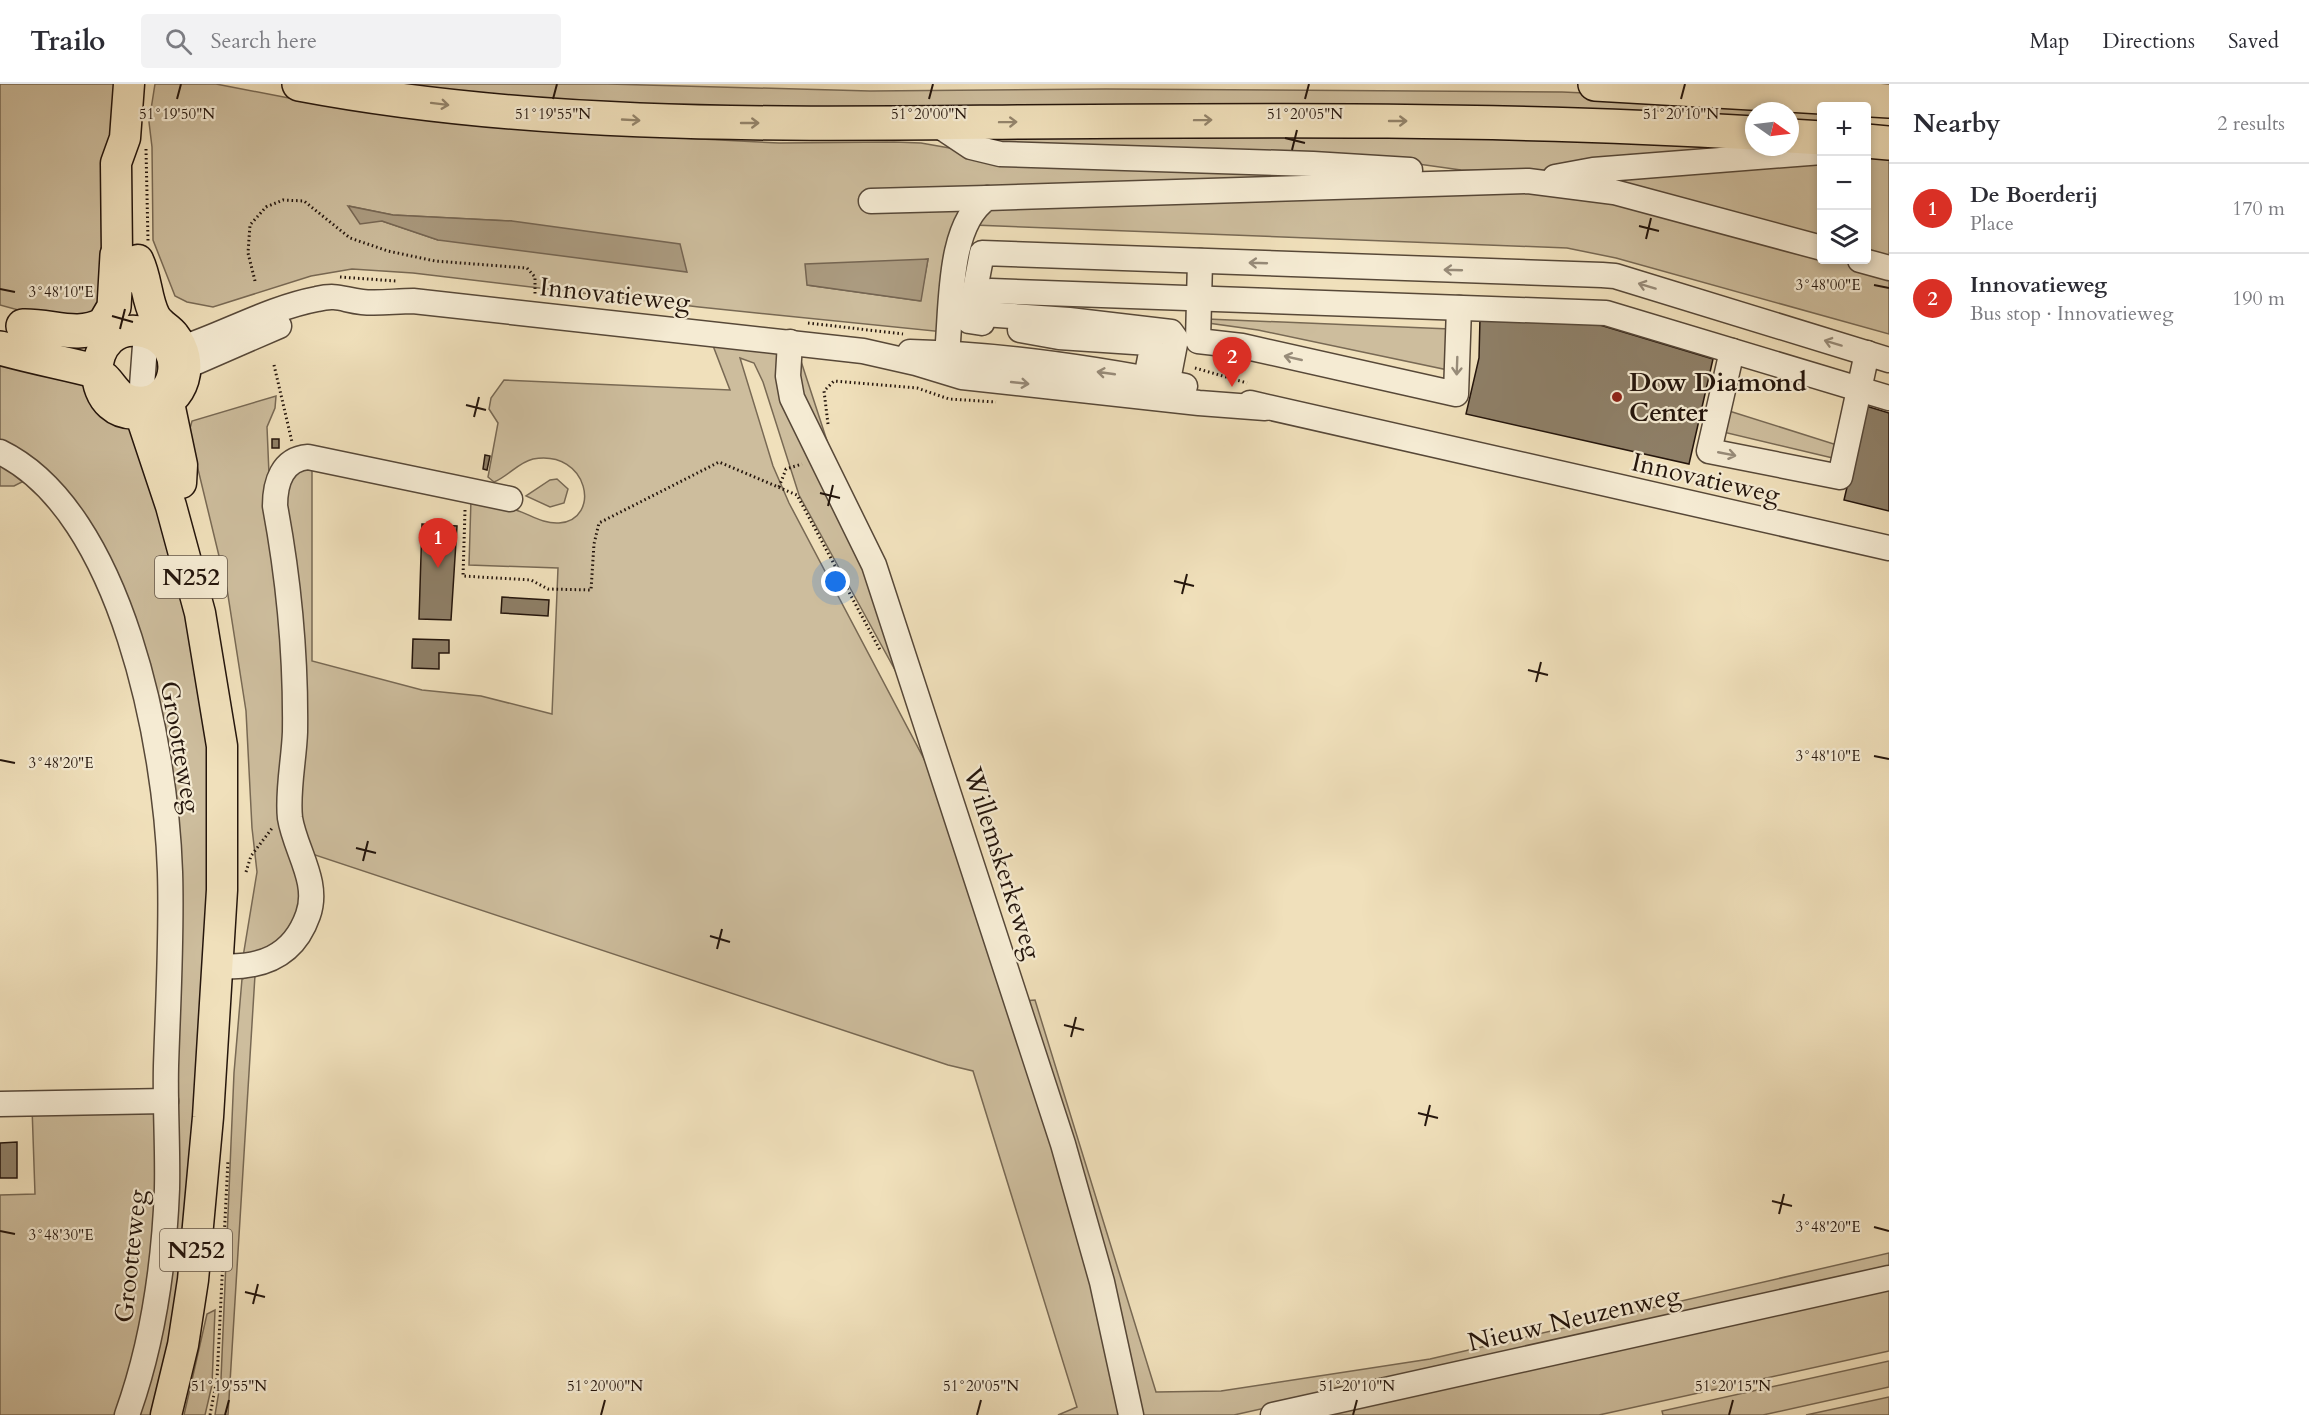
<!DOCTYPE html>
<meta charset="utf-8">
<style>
body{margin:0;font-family:Cardo,serif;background:#f2f2f3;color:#2b2b33}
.controls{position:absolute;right:18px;top:18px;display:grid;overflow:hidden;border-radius:6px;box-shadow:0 3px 9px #0003}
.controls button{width:54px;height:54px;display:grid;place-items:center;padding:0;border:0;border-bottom:2px solid #e1e1e2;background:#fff;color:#2b2b33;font:30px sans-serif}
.compass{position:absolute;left:1745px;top:18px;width:54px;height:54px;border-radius:50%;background:#fff;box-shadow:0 3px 9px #0003;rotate:104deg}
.you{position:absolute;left:836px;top:498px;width:21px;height:21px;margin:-15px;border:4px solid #fff;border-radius:50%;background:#1a73e8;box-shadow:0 0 0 9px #1a73e833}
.badge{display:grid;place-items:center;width:39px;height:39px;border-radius:50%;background:#d93025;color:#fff;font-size:20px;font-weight:700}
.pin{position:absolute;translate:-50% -50px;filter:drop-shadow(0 2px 3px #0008)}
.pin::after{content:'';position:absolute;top:32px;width:21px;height:18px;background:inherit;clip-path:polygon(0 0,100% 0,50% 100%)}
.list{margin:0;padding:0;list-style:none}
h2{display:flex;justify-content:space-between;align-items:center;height:78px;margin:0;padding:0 24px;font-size:26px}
h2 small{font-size:20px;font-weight:400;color:#7c7c81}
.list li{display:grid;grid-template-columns:39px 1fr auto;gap:18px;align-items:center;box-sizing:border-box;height:90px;padding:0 24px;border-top:2px solid #e1e1e2}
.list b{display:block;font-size:22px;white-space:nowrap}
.list p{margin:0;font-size:20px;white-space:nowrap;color:#7c7c81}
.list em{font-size:20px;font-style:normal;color:#7c7c81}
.icon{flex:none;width:33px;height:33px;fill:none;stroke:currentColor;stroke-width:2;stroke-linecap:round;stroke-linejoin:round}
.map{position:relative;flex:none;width:1889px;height:1331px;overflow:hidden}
header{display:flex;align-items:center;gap:36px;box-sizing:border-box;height:84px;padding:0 30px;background:#fff;border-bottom:2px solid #e1e1e2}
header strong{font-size:28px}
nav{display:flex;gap:33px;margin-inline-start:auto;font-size:21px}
.search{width:420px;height:54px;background:#f2f2f3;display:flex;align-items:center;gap:15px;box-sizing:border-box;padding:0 21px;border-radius:6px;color:#7c7c81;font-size:22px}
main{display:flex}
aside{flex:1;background:#fff}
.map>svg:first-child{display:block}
.green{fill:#cdbd9d;stroke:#786954;stroke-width:1.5;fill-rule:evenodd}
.water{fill:#ab9b80;stroke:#756552;stroke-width:1.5}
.building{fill:#8e7f67;stroke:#24150c;stroke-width:1.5}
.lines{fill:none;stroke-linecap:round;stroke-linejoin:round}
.minor-casing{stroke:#574838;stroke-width:27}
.major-casing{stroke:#24150c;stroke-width:33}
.highway-casing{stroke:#24150c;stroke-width:36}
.path{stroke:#24150c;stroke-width:3;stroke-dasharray:1.5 3;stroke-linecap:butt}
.minor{stroke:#f5ebd3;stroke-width:24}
.major{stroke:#f0e0bb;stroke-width:30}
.highway{stroke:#f0e0bb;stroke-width:33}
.oneway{stroke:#94856c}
.oneway2{stroke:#978b79}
.ticks{fill:none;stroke:#24150c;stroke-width:2}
.poi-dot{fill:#8f2418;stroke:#f5ebd3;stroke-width:2}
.labels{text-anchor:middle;stroke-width:4.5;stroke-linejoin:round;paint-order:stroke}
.shield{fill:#f5ebd3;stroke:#635548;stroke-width:1.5}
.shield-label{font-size:24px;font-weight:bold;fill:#24150c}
.street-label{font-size:26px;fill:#24150c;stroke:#f5ebd3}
.poi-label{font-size:26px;font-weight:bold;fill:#24150c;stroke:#f5ebd3;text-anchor:start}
.ticks-label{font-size:15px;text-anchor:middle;fill:#24150c;stroke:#f5ebd3;stroke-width:4.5;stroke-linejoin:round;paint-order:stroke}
</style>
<header>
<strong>Trailo</strong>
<div class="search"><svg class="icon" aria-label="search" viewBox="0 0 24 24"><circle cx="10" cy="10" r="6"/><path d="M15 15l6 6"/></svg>Search here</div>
<nav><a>Map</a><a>Directions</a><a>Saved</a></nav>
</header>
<main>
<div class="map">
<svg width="1889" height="1331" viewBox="0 0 1889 1331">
<rect width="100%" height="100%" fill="#f0e0bb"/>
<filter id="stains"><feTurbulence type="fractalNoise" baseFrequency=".00333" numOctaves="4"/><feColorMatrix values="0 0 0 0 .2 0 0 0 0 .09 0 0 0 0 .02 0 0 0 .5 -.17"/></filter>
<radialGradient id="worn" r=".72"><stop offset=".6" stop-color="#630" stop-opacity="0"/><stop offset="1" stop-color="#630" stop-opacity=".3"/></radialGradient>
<!-- green -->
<g class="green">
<polygon points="0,0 117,0 104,222 69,240 0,221"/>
<path d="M155,0h61l78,15 290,34 195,10 115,-1 27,1 40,7 423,24 -428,33 4,6 -16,119 -245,-25 -286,-34 -61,-4 -41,7 -98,31 -26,-5 -12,-6 -22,-56 -1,-93 -3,-25zM349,122l44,9 119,6 -74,19 -56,-19zM928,175l-8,42 -113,-16z"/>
<polygon points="376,0 608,0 870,7 1106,5 1562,8 1792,18 1822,22 1821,41 1790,39 1790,27 1754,27 1754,37 674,28"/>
<polygon points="1035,45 1754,61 1571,87 1461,86 1411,79 987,58 988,52"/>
<polygon points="1866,70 1889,72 1889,178 1867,172"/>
<polygon points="1821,74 1821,158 1605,94"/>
<polygon points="1556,103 1822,176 1842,176 1889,189 1889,250 1616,174 1567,164 974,141 997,117"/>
<polygon points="1207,235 1450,245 1448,286 1258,246 1208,239"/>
<path d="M712,259l86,9 114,349 -113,-206 -36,-113 -9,-19 -14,-5 33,108 16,37 153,290 140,435 39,187h-63l19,-8 -104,-336 -25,-6 -639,-212 -9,-26 -18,-334 8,-20 22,-6v194l110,29 59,6 71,18 6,-146 -89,-3 2,-66c15,3 30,6 45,11 15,5 27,14 43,13 43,-3 30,-74 -26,-64 -14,3 -26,18 -39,23l-6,-5 10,-54 -9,-14 2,-11 13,-18 226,10z"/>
<polygon points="0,273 81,297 129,338 177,458 215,711 186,1185 153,1331 136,1331 150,1282 177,820 124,509 0,362"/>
<polygon points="276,312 275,324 267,343 269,390 302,817 295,837 272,866 243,873 257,788 252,744 246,627 227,505 189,348 192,337"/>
<polygon points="1726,326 1837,361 1837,375 1719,347"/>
<polygon points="0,374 30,394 14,402 0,402"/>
<polygon points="557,395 568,405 564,419 550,423 526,412 550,396"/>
<polygon points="255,891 228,1331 215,1331 221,1295 234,989 242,895"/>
<polygon points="1035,916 1156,1308 1221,1307 1430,1275 1889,1169 1889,1186 1234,1331 1138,1331 1023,917"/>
<polygon points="32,1023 156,1028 163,1132 123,1331 0,1331 0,1111 35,1110"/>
<polygon points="1889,1204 1889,1267 1599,1331 1296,1331"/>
<polygon points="215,1226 212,1301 205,1331 184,1331 207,1230"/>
<polygon points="1889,1277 1889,1303 1763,1331 1663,1331 1662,1327"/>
<polygon points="1889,1313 1889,1331 1806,1331"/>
</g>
<!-- water -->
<g class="water">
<polygon points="348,122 393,131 512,137 680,160 687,188 438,156 382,137 360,140"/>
<polygon points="928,175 921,217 807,201 805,180"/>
</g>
<!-- building -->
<g class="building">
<polygon points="1480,234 1600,241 1713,275 1689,380 1466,330 1479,274"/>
<polygon points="1866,322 1889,329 1889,427 1844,416"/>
<rect x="272" y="355" width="7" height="9"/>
<polygon points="485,371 490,372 487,386 483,385"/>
<polygon points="422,440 457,442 451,536 419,535"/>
<polygon points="502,513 549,516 548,532 501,529"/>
<polygon points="413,555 449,556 449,569 439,569 439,585 412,584"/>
<polygon points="17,1058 17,1094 0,1094 0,1059"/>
</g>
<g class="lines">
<!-- minor casing -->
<g class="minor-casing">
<g id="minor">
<polyline points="935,39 971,63 1000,70 1313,80 1410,86"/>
<polyline points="1555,93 1593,86 1822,68"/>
<polyline points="871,117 987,114"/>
<polyline points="1860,176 1889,184"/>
<polyline points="1200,177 1198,257 1242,262 1456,310 1459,224"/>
<polyline points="984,230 1069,236 1171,248 1176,255 1170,286 1159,311"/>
<polyline points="1020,246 1059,253 1149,259 1152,264 1143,309"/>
<polyline points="790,258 788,292 792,314 874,481 1063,1060 1102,1198 1131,1331"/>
<path d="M182,264c45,-15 88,-40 135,-49 21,-5 26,1 45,3 16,2 34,-1 51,-1l450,50 53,12 46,14 237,26 66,5"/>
<polyline points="1732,267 1709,367 1840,393 1867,269"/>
<path d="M910,268c87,2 189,17 275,34"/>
<polyline points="1889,276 1615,192 1602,191 982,169 969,237 982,239 991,207 1606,229 1889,314"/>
<path d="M938,281l9,-12c5,-45 0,-128 40,-155l541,-17 86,11 208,56"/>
<polyline points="187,282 279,242"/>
<polyline points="1250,319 1889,464"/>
<polyline points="140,329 146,248"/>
<path d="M0,368c123,60 166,296 170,420 2,64 -2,130 -4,194 -1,41 2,82 1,123 -3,77 -14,154 -40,226"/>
<path d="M217,882c42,3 76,-8 91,-51 12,-33 -13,-65 -18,-97 -3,-26 4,-58 5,-86 1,-76 -6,-151 -20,-226 0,-23 7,-47 33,-49l202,42"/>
<polyline points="0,1020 166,1017"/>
<polyline points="1273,1331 1889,1194"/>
</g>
</g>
<!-- major casing -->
<g class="major-casing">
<g id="major">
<polyline points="123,196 117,171 116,79 125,54 129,0"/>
<path d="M95,287c17,7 19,27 38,30 44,8 57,-56 14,-68 -65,-20 -69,99 4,78 34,-10 45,-48 23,-76 -5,-7 -14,-10 -19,-19 -9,-17 -8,-38 -17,-56"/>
<polyline points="169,319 182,381 181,399"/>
<polyline points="140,329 171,422 200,529 222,662 222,806 208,1033 193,1196 183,1261 166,1331"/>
</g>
</g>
<!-- highway casing -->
<g class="highway-casing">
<g id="highway">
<path d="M299,0c238,45 482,40 723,38 244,-2 488,-4 732,11"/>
<polyline points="1595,0 1889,17"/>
<polyline points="1790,52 1822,54"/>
<polyline points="1866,57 1889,59"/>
<path d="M23,242c29,-1 54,13 81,-2l10,-17 3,-52"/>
<path d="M0,264c32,9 64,15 95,23"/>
</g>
</g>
<!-- path -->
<g class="path">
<polyline points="146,65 148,157"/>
<polyline points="340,193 396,197"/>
<polyline points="255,197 248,169 250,141 266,123 283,116 304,117 350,154 388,167 435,177 527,184 535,193 535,211"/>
<polyline points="808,239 903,250"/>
<polyline points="274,281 292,358"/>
<polyline points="1195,284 1247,299"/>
<polyline points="828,340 824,307 834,297 917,304 949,315 996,318"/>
<polyline points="779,403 786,385 802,380"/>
<polyline points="465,426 463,492 531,496 548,505 591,506 594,460 599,439 719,378 797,411 880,566"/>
<polyline points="246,788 251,772 273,743"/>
<polyline points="210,1331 217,1295 228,1076"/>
</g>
<!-- minor -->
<use href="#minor" class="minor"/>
<!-- major -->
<use href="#major" class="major"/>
<!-- highway -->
<use href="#highway" class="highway"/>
</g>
<!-- one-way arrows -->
<defs><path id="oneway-shaft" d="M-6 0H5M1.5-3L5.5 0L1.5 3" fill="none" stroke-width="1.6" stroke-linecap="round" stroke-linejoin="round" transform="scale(1.5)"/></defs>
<g class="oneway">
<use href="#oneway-shaft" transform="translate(440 20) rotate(7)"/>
<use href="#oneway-shaft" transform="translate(631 36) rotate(3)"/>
<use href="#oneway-shaft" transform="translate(1203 36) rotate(-1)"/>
<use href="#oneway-shaft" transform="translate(1398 37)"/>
<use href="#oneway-shaft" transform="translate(1008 38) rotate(-1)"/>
<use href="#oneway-shaft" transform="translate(750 39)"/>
</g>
<g class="oneway2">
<use href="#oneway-shaft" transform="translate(1258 179) rotate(-178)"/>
<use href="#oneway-shaft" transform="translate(1453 186) rotate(-178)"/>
<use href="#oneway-shaft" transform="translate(1647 202) rotate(-163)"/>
<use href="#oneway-shaft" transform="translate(1833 259) rotate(-163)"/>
<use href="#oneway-shaft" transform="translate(1293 274) rotate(-167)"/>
<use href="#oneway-shaft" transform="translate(1457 282) rotate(92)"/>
<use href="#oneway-shaft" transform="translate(1106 289) rotate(-172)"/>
<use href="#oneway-shaft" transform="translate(1020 299) rotate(6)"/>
<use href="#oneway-shaft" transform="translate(1727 370) rotate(11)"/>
</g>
<!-- ticks -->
<path class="ticks" d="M177,15l4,-15M553,15l4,-15M929,15l4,-15M1305,15l4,-15M1681,15l4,-15M1285,54l20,5M1292,66l5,-20M1639,142l20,5M1646,155l5,-21M1874,201l15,3M0,205l15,3M112,232l21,6M120,245l5,-20M466,321l20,5M474,333l5,-20M820,409l20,5M828,422l5,-21M1174,497l20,5M1182,510l5,-20M1528,586l20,5M1536,598l5,-20M1874,672l15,3M0,676l15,3M356,764l20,5M363,777l5,-20M710,852l20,6M717,865l5,-20M1064,941l20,5M1071,953l5,-20M1418,1029l20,5M1425,1042l5,-21M1772,1117l20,5M1779,1130l5,-20M1874,1143l15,4M0,1147l15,3M245,1208l20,5M253,1220l5,-20M225,1331l4,-15M601,1331l4,-15M977,1331l4,-15M1353,1331l4,-15M1729,1331l4,-15"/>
<!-- markers -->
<circle class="poi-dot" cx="1617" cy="313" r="6"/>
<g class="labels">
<!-- shield labels -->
<g class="shield">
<rect x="155" y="472" width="72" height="42" rx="4.5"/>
<rect x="160" y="1145" width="72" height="42" rx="4.5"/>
</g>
<g class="shield-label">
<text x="191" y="501">N252</text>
<text x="196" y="1174">N252</text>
</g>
<!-- street labels -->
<g class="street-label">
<text transform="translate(615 210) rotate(6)" y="9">Innovatieweg</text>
<text transform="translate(1706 394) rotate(13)" y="9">Innovatieweg</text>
<text transform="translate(181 663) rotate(80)" y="9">Grootteweg</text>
<text transform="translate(1003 779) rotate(72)" y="9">Willemskerkeweg</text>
<text transform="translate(130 1172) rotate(-84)" y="9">Grootteweg</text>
<text transform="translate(1574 1234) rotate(-13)" y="9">Nieuw Neuzenweg</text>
</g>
<!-- poi labels -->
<g class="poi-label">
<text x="1629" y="307">Dow Diamond<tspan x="1629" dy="30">Center</tspan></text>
</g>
</g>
<g class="ticks-label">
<text x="553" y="35">51°19'55"N</text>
<text x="929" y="35">51°20'00"N</text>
<text x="177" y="35">51°19'50"N</text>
<text x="1305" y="35">51°20'05"N</text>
<text x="1681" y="35">51°20'10"N</text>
<text x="1828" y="206">3°48'00"E</text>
<text x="61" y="213">3°48'10"E</text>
<text x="1828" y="677">3°48'10"E</text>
<text x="61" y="684">3°48'20"E</text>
<text x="1828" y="1148">3°48'20"E</text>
<text x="61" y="1156">3°48'30"E</text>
<text x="229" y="1307">51°19'55"N</text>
<text x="605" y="1307">51°20'00"N</text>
<text x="981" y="1307">51°20'05"N</text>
<text x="1357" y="1307">51°20'10"N</text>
<text x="1733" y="1307">51°20'15"N</text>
</g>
<rect width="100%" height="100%" filter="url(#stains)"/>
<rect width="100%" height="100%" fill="url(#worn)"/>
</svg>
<div class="controls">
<button>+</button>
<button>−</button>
<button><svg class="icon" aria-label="layers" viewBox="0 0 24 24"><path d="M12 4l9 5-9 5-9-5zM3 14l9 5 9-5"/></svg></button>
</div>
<svg class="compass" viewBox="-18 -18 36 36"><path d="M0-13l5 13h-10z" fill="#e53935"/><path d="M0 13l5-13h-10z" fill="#7c7c81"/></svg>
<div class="you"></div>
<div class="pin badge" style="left:438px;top:484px">1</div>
<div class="pin badge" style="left:1232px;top:303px">2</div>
</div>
<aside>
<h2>Nearby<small>2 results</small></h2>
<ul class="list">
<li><span class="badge">1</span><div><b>De Boerderij</b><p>Place</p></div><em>170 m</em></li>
<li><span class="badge">2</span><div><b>Innovatieweg</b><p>Bus stop · Innovatieweg</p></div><em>190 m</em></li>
</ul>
</aside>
</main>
